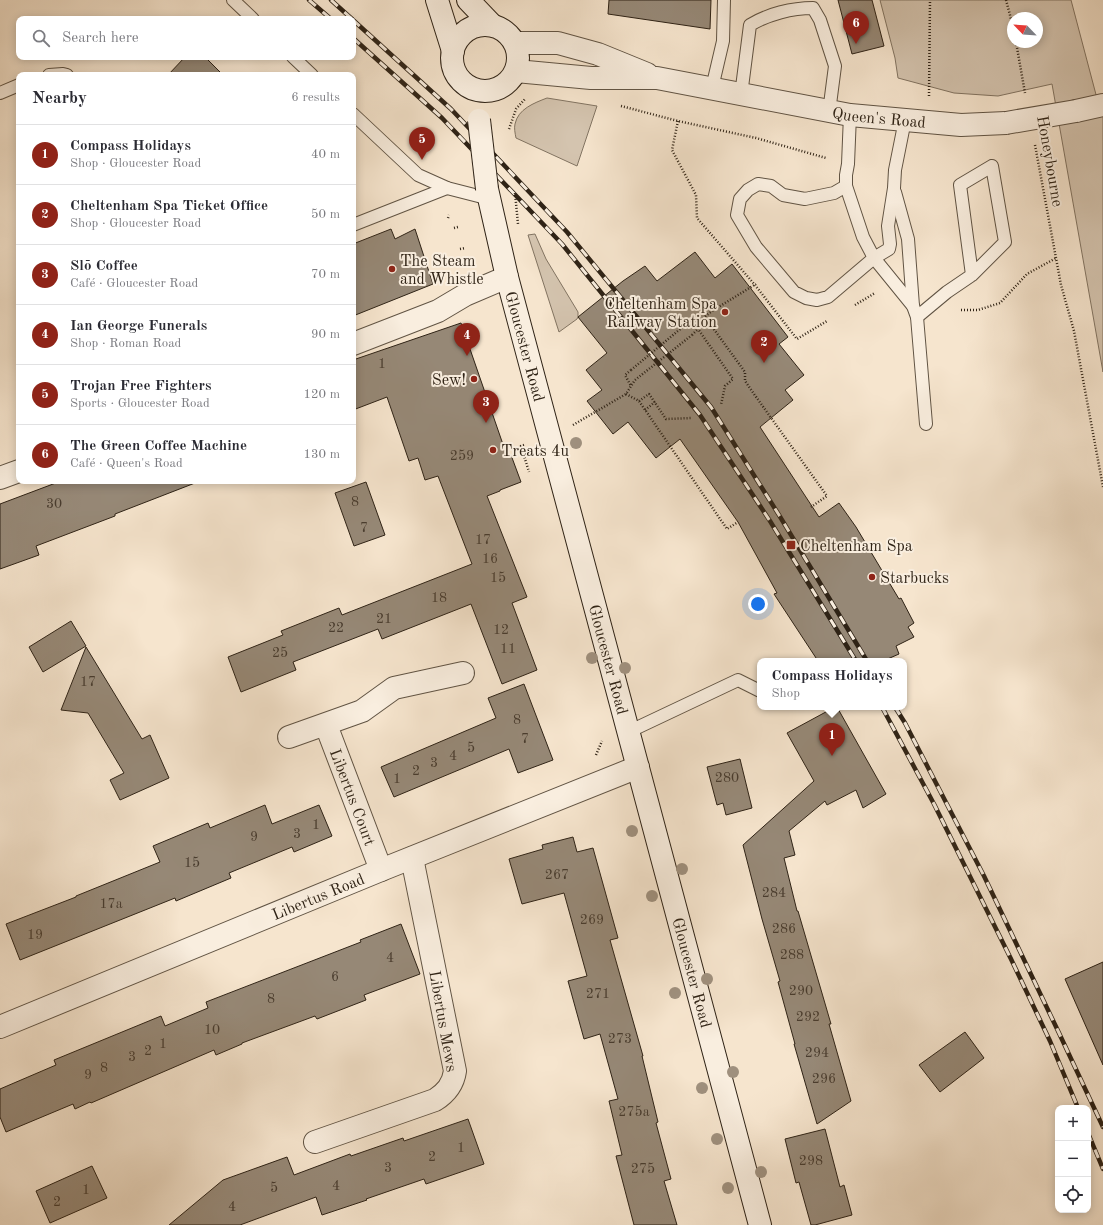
<!DOCTYPE html>
<meta charset="utf-8">
<style>
body{margin:0;font-family:"Old Standard TT",serif;background:#f7f7f7;color:#2b2b33}
.controls{position:absolute;right:12px;bottom:12px;display:grid;overflow:hidden;border-radius:8px;box-shadow:0 2px 10px #0003}
.controls button{width:36px;height:36px;display:grid;place-items:center;padding:0;border:0;border-bottom:1px solid #e1e1e2;background:#fff;color:#2b2b33;font:20px sans-serif}
.compass{position:absolute;left:1007px;top:12px;width:36px;height:36px;border-radius:50%;background:#fff;box-shadow:0 2px 10px #0003;rotate:295deg}
.you{position:absolute;left:758px;top:604px;width:14px;height:14px;margin:-10px;border:3px solid #fff;border-radius:50%;background:#1a73e8;box-shadow:0 0 0 6px #1a73e833}
.badge{display:grid;place-items:center;width:26px;height:26px;border-radius:50%;background:#8f2418;color:#fff;font-size:13px;font-weight:700}
.pin{position:absolute;translate:-50% -33px;filter:drop-shadow(0 1px 2px #0008)}
.pin::after{content:'';position:absolute;top:21px;width:14px;height:12px;background:inherit;clip-path:polygon(0 0,100% 0,50% 100%)}
.popup{position:absolute;left:757px;top:658px;width:150px;height:52px;box-sizing:border-box;display:grid;place-content:center;border-radius:8px;background:#fff;filter:drop-shadow(0 1px 3px #0005);font-size:13px;white-space:nowrap;color:#7c7c81}
.popup b{font-size:15px;color:#2b2b33}
.popup::after{content:'';position:absolute;left:50%;top:100%;margin-left:-8px;border:8px solid transparent;border-top-color:#fff}
.list{margin:0;padding:0;list-style:none}
h2{display:flex;justify-content:space-between;align-items:center;height:52px;margin:0;padding:0 16px;font-size:17px}
h2 small{font-size:13px;font-weight:400;color:#7c7c81}
.list li{display:grid;grid-template-columns:26px 1fr auto;gap:12px;align-items:center;box-sizing:border-box;height:60px;padding:0 16px;border-top:1px solid #e1e1e2}
.list b{display:block;font-size:15px;white-space:nowrap}
.list p{margin:0;font-size:13px;white-space:nowrap;color:#7c7c81}
.list em{font-size:13px;font-style:normal;color:#7c7c81}
.icon{flex:none;width:22px;height:22px;fill:none;stroke:currentColor;stroke-width:2;stroke-linecap:round;stroke-linejoin:round}
.map{position:relative;flex:none;width:1103px;height:1225px;overflow:hidden}
.search{position:absolute;background:#fff;box-shadow:0 2px 10px #0003;left:16px;top:16px;width:340px;height:44px;display:flex;align-items:center;gap:10px;box-sizing:border-box;padding:0 14px;border-radius:8px;color:#7c7c81;font-size:15px}
.panel{position:absolute;background:#fff;box-shadow:0 2px 10px #0003;left:16px;top:72px;width:340px;height:412px;border-radius:8px}
.map>svg:first-child{display:block}
.green{fill:#d4c4af;stroke:#827462;fill-rule:evenodd}
.building{fill:#968876;stroke:#2f2316}
.lines{fill:none;stroke-linecap:round;stroke-linejoin:round}
.service-casing{stroke:#615444;stroke-width:14}
.minor-casing{stroke:#615444;stroke-width:24}
.tertiary-casing{stroke:#615444;stroke-width:24}
.secondary-casing{stroke:#2f2316;stroke-width:24}
.path{stroke:#2f2316;stroke-width:2.5;stroke-dasharray:1 2;stroke-linecap:butt}
.service{stroke:#f9eedf;stroke-width:12}
.minor{stroke:#f9eedf;stroke-width:22}
.tertiary{stroke:#f9eedf;stroke-width:22}
.secondary{stroke:#f9eedf;stroke-width:22}
.rail-casing{stroke:#2f2316;stroke-width:4.5}
.rail{stroke:#f9eedf;stroke-width:3;stroke-dasharray:9;stroke-linecap:butt}
.tertiary-bridge-casing{stroke:#615444;stroke-width:24;stroke-linecap:butt}
.secondary-bridge-casing{stroke:#2f2316;stroke-width:24;stroke-linecap:butt}
.path-bridge{stroke:#2f2316;stroke-width:2.5;stroke-dasharray:1 2;stroke-linecap:butt}
.tertiary-bridge{stroke:#f9eedf;stroke-width:22}
.secondary-bridge{stroke:#f9eedf;stroke-width:22}
.tree{fill:#9f907e}
.poi-dot{fill:#8f2418;stroke:#f9eedf;stroke-width:1.5}
.labels{text-anchor:middle;stroke-width:4;stroke-linejoin:round;paint-order:stroke}
.number-label{font-size:14px;fill:#493c2e}
.street-label{font-size:16px;fill:#2f2316;stroke:#f9eedf}
.poi-label{font-size:16px;fill:#2f2316;stroke:#f9eedf;text-anchor:start}
</style>
<div class="map">
<svg width="1103" height="1225" viewBox="0 0 1103 1225">
<rect width="100%" height="100%" fill="#f6e5ce"/>
<filter id="stains"><feTurbulence type="fractalNoise" baseFrequency=".005" numOctaves="4"/><feColorMatrix values="0 0 0 0 .2 0 0 0 0 .09 0 0 0 0 .02 0 0 0 .5 -.17"/></filter>
<radialGradient id="worn" r=".72"><stop offset=".6" stop-color="#630" stop-opacity="0"/><stop offset="1" stop-color="#630" stop-opacity=".3"/></radialGradient>
<!-- green -->
<g class="green">
<path d="M880,0h191l28,106 4,-1v267l-51,-288 -54,12 -44,-3 -56,-15 -3,-20zM1013,18h24v24h-24z"/>
<path d="M547,98l50,8 -20,60 -61,-28c-1,-5 -2,-10 -1,-14 3,-15 19,-21 32,-26z"/>
<polygon points="535,234 546,259 578,312 578,317 577,319 559,332 528,235"/>
</g>
<!-- building -->
<g class="building">
<polygon points="609,0 711,0 710,29 608,14"/>
<polygon points="838,0 872,0 884,46 852,54"/>
<polygon points="185,57 205,57 223,75 168,75"/>
<polygon points="391,229 395,239 415,229 433,284 353,316 353,244"/>
<polygon points="695,252 715,278 732,264 788,337 779,344 804,375 785,390 793,400 760,427 819,517 839,503 856,527 899,599 901,598 914,623 908,627 914,637 896,646 899,654 883,661 818,661 774,594 777,593 738,522 680,439 656,458 628,422 613,434 587,401 602,390 586,370 607,353 578,317 623,281 645,266 657,281"/>
<polygon points="461,323 507,456 511,455 521,482 500,490 500,491 487,496 527,597 512,603 537,670 502,684 471,604 382,639 378,629 293,662 296,670 241,692 228,657 283,635 281,631 339,608 342,615 472,564 438,476 425,480 418,458 409,461 387,397 353,410 353,360"/>
<polygon points="61,481 195,481 195,483 115,514 115,516 36,546 39,555 0,569 0,504"/>
<polygon points="366,482 385,535 354,546 335,493"/>
<polygon points="71,621 86,646 43,672 29,647"/>
<polygon points="86,647 142,739 150,735 169,778 120,800 110,780 124,773 88,713 61,710"/>
<polygon points="524,684 553,760 518,773 509,749 394,797 381,767 496,718 488,698"/>
<polygon points="835,707 837,707 886,794 863,808 856,790 827,805 825,801 789,831 795,855 784,858 797,911 798,911 831,1024 829,1024 851,1101 817,1124 794,1044 795,1044 778,982 780,981 762,919 743,845 814,781 787,733"/>
<polygon points="740,759 752,808 726,815 723,803 717,805 707,767"/>
<polygon points="265,805 272,824 319,805 332,836 294,852 292,847 229,873 231,878 176,901 175,898 20,960 6,924 76,897 76,896 160,862 153,846 208,823 210,828"/>
<polygon points="573,837 577,852 593,848 618,938 610,940 643,1056 642,1056 658,1122 656,1123 671,1179 664,1181 677,1225 634,1225 616,1156 622,1155 609,1101 618,1099 600,1034 584,1039 568,981 587,976 564,893 522,904 509,859 543,849 542,845"/>
<polygon points="401,924 420,974 364,995 366,1000 317,1019 315,1016 242,1043 242,1044 216,1055 214,1050 91,1103 90,1102 75,1109 73,1104 6,1132 0,1117 0,1089 56,1065 54,1060 161,1016 165,1026 208,1008 206,1002 361,942 360,940"/>
<polygon points="1103,962 1103,1065 1065,979"/>
<polygon points="965,1032 984,1058 940,1092 919,1065"/>
<polygon points="468,1119 484,1164 426,1184 424,1179 366,1199 367,1200 322,1215 316,1197 240,1225 169,1225 223,1180 287,1157 294,1175 350,1154 351,1156 403,1138 404,1141"/>
<polygon points="825,1129 840,1187 844,1185 852,1215 815,1225 811,1225 799,1182 796,1183 785,1139"/>
<polygon points="92,1166 107,1198 50,1223 36,1191"/>
</g>
<g class="lines">
<!-- service casing -->
<g class="service-casing">
<g id="service">
<polyline points="233,0 253,19"/>
<polyline points="293,57 312,75"/>
<polyline points="49,75 63,74 67,75"/>
<polyline points="712,88 723,41 724,0"/>
<polyline points="0,93 19,85"/>
<path d="M741,95l9,-70c18,-11 42,-17 63,-17l7,12 15,46 -6,46"/>
<polyline points="353,114 418,175 447,188 490,199"/>
<polyline points="850,115 848,164 846,175 846,186 863,237 874,258 913,306 917,317 926,424"/>
<polyline points="846,186 834,193 805,199 783,195 771,186 758,184 748,190 740,199 737,215 756,247 794,292 806,298 817,300 828,297 874,258 889,249 890,244 888,226 894,188 895,170 905,120"/>
<polyline points="895,192 908,239 913,306"/>
<polyline points="353,225 447,188"/>
<polyline points="917,317 947,292 972,275 1005,242 992,166 960,185 972,275"/>
<polyline points="628,732 738,680 760,691"/>
</g>
</g>
<!-- minor casing -->
<g class="minor-casing">
<g id="minor">
<polyline points="353,344 438,311 465,295 507,277"/>
<polyline points="0,478 19,471"/>
<path id="s1" d="M326,725l55,145"/>
<polyline points="289,737 362,711 394,688 463,673"/>
<path d="M315,1142l120,-42c11,-7 18,-15 20,-29l-43,-213"/>
</g>
</g>
<!-- tertiary casing -->
<g class="tertiary-casing">
<g id="tertiary">
<polyline points="515,43 558,43 598,54 647,74"/>
<path id="s2" d="M516,71l75,7h66l193,37 111,10 45,-2"/>
<polyline points="1076,111 1103,105"/>
<path id="s3" d="M0,1027l381,-157 257,-103"/>
</g>
</g>
<!-- secondary casing -->
<g class="secondary-casing">
<g id="secondary">
<polyline points="437,0 453,51"/>
<polyline points="468,0 492,25"/>
<circle cx="485" cy="58" r="33"/>
<path id="s4" d="M487,189l20,88 253,948"/>
</g>
</g>
<!-- path -->
<g class="path">
<polyline points="1006,0 1010,15 1013,29"/>
<polyline points="1016,42 1025,93"/>
<polyline points="929,96 930,0"/>
<polyline points="621,106 678,121 756,138 826,158"/>
<polyline points="678,121 672,150 696,195 697,218 755,285 797,339 827,321"/>
<polyline points="509,129 516,109 525,99"/>
<polyline points="1035,145 1061,285 1074,331 1103,487"/>
<polyline points="448,218 449,215"/>
<polyline points="454,228 458,227"/>
<polyline points="460,249 465,248"/>
<polyline points="855,305 875,293"/>
<polyline points="961,310 978,310 1000,303 1027,274 1056,258"/>
<polyline points="705,317 745,372 745,381 754,394 827,496 811,507"/>
<polyline points="698,322 712,311 756,284"/>
<polyline points="685,325 691,320 698,322 698,329 733,379 725,386 721,405"/>
<polyline points="692,335 698,329"/>
<polyline points="631,370 625,375 631,386"/>
<polyline points="626,394 639,401 727,529 738,522"/>
<polyline points="639,401 649,394 666,419 692,418"/>
<polyline points="645,410 655,402"/>
<polyline points="573,425 626,394 635,380"/>
<polyline points="524,445 521,446 529,472"/>
<polyline points="596,755 602,741"/>
</g>
<!-- service -->
<use href="#service" class="service"/>
<!-- minor -->
<use href="#minor" class="minor"/>
<!-- tertiary -->
<use href="#tertiary" class="tertiary"/>
<!-- secondary -->
<use href="#secondary" class="secondary"/>
<!-- rail casing -->
<g class="rail-casing">
<g id="rail">
<polyline points="309,0 331,19"/>
<polyline points="331,0 352,19"/>
<polyline points="353,20 451,109 567,232 711,407 779,515 867,661"/>
<polyline points="353,38 442,118 562,244 700,415 770,521 856,661"/>
<polyline points="882,707 934,804 1011,959 1050,1041 1078,1108"/>
<polyline points="895,707 905,723 984,876 1059,1033 1103,1127"/>
<polyline points="1088,1133 1103,1169"/>
</g>
</g>
<!-- rail -->
<use href="#rail" class="rail"/>
<!-- tertiary-bridge casing -->
<g class="tertiary-bridge-casing">
<polyline id="tertiary-bridge" points="1006,123 1076,111"/>
</g>
<!-- secondary-bridge casing -->
<g class="secondary-bridge-casing">
<polyline id="secondary-bridge" points="479,120 487,189"/>
</g>
<!-- path-bridge -->
<g class="path-bridge">
<polyline points="515,193 518,224"/>
<polyline points="631,370 685,325"/>
<polyline points="635,380 692,335"/>
</g>
<!-- tertiary-bridge -->
<use href="#tertiary-bridge" class="tertiary-bridge"/>
<!-- secondary-bridge -->
<use href="#secondary-bridge" class="secondary-bridge"/>
</g>
<!-- trees -->
<g class="tree">
<circle cx="576" cy="443" r="6"/>
<circle cx="592" cy="658" r="6"/>
<circle cx="625" cy="668" r="6"/>
<circle cx="632" cy="831" r="6"/>
<circle cx="682" cy="869" r="6"/>
<circle cx="652" cy="896" r="6"/>
<circle cx="707" cy="979" r="6"/>
<circle cx="675" cy="993" r="6"/>
<circle cx="733" cy="1072" r="6"/>
<circle cx="702" cy="1088" r="6"/>
<circle cx="717" cy="1139" r="6"/>
<circle cx="761" cy="1172" r="6"/>
<circle cx="728" cy="1188" r="6"/>
</g>
<!-- markers -->
<g class="poi-dot">
<circle cx="392" cy="269" r="4"/>
<circle cx="725" cy="312" r="4"/>
<circle cx="474" cy="379" r="4"/>
<circle cx="493" cy="450" r="4"/>
<rect x="786" y="540" width="10" height="10" rx="2"/>
<circle cx="872" cy="577" r="4"/>
</g>
<g class="labels">
<!-- number labels -->
<g class="number-label">
<text x="382" y="368">1</text>
<text x="462" y="460">259</text>
<text x="355" y="506">8</text>
<text x="54" y="508">30</text>
<text x="364" y="532">7</text>
<text x="483" y="544">17</text>
<text x="490" y="563">16</text>
<text x="498" y="582">15</text>
<text x="439" y="602">18</text>
<text x="384" y="623">21</text>
<text x="336" y="632">22</text>
<text x="501" y="634">12</text>
<text x="508" y="653">11</text>
<text x="280" y="657">25</text>
<text x="88" y="686">17</text>
<text x="517" y="724">8</text>
<text x="525" y="743">7</text>
<text x="471" y="752">5</text>
<text x="453" y="760">4</text>
<text x="434" y="767">3</text>
<text x="416" y="775">2</text>
<text x="727" y="782">280</text>
<text x="397" y="783">1</text>
<text x="316" y="829">1</text>
<text x="297" y="838">3</text>
<text x="254" y="841">9</text>
<text x="192" y="867">15</text>
<text x="557" y="879">267</text>
<text x="774" y="897">284</text>
<text x="111" y="908">17a</text>
<text x="592" y="924">269</text>
<text x="784" y="933">286</text>
<text x="35" y="939">19</text>
<text x="792" y="959">288</text>
<text x="390" y="962">4</text>
<text x="335" y="981">6</text>
<text x="801" y="995">290</text>
<text x="598" y="998">271</text>
<text x="271" y="1003">8</text>
<text x="808" y="1021">292</text>
<text x="212" y="1034">10</text>
<text x="620" y="1043">273</text>
<text x="163" y="1048">1</text>
<text x="148" y="1055">2</text>
<text x="817" y="1057">294</text>
<text x="132" y="1061">3</text>
<text x="104" y="1072">8</text>
<text x="88" y="1079">9</text>
<text x="824" y="1083">296</text>
<text x="634" y="1116">275a</text>
<text x="461" y="1152">1</text>
<text x="432" y="1161">2</text>
<text x="811" y="1165">298</text>
<text x="388" y="1172">3</text>
<text x="643" y="1173">275</text>
<text x="336" y="1190">4</text>
<text x="274" y="1192">5</text>
<text x="86" y="1194">1</text>
<text x="57" y="1206">2</text>
<text x="232" y="1211">4</text>
</g>
<!-- street labels -->
<g class="street-label">
<text dy="6" stroke="none"><textPath href="#s2" startOffset="367">Queen's Road</textPath></text>
<text transform="translate(1051 161) rotate(80)" y="6">Honeybourne</text>
<text dy="6" stroke="none"><textPath href="#s4" startOffset="162">Gloucester Road</textPath></text>
<text dy="6" stroke="none"><textPath href="#s4" startOffset="486">Gloucester Road</textPath></text>
<text dy="6" stroke="none"><textPath href="#s1" startOffset="77">Libertus Court</textPath></text>
<text dy="6" stroke="none"><textPath href="#s3" startOffset="344">Libertus Road</textPath></text>
<text dy="6" stroke="none"><textPath href="#s4" startOffset="810">Gloucester Road</textPath></text>
<text transform="translate(444 1021) rotate(80)" y="6">Libertus Mews</text>
</g>
<!-- poi labels -->
<g class="poi-label">
<text x="400" y="266">The Steam<tspan x="400" dy="18">and Whistle</tspan></text>
<text x="717" y="309" text-anchor="end">Cheltenham Spa<tspan x="717" dy="18">Railway Station</tspan></text>
<text x="466" y="385" text-anchor="end">Sew!</text>
<text x="501" y="456">Treats 4u</text>
<text x="800" y="551">Cheltenham Spa</text>
<text x="880" y="583">Starbucks</text>
</g>
</g>
<rect width="100%" height="100%" filter="url(#stains)"/>
<rect width="100%" height="100%" fill="url(#worn)"/>
</svg>
<div class="controls">
<button>+</button>
<button>−</button>
<button><svg class="icon" aria-label="locate" viewBox="0 0 24 24"><circle cx="12" cy="12" r="6"/><path d="M12 2v4M12 18v4M2 12h4M18 12h4"/></svg></button>
</div>
<svg class="compass" viewBox="-18 -18 36 36"><path d="M0-13l5 13h-10z" fill="#e53935"/><path d="M0 13l5-13h-10z" fill="#7c7c81"/></svg>
<div class="you"></div>
<div class="pin badge" style="left:832px;top:756px">1</div>
<div class="popup"><b>Compass Holidays</b>Shop</div>
<div class="pin badge" style="left:764px;top:363px">2</div>
<div class="pin badge" style="left:486px;top:423px">3</div>
<div class="pin badge" style="left:467px;top:356px">4</div>
<div class="pin badge" style="left:422px;top:160px">5</div>
<div class="pin badge" style="left:856px;top:44px">6</div>
<div class="search"><svg class="icon" aria-label="search" viewBox="0 0 24 24"><circle cx="10" cy="10" r="6"/><path d="M15 15l6 6"/></svg>Search here</div>
<section class="panel">
<h2>Nearby<small>6 results</small></h2>
<ul class="list">
<li><span class="badge">1</span><div><b>Compass Holidays</b><p>Shop · Gloucester Road</p></div><em>40 m</em></li>
<li><span class="badge">2</span><div><b>Cheltenham Spa Ticket Office</b><p>Shop · Gloucester Road</p></div><em>50 m</em></li>
<li><span class="badge">3</span><div><b>Slō Coffee</b><p>Café · Gloucester Road</p></div><em>70 m</em></li>
<li><span class="badge">4</span><div><b>Ian George Funerals</b><p>Shop · Roman Road</p></div><em>90 m</em></li>
<li><span class="badge">5</span><div><b>Trojan Free Fighters</b><p>Sports · Gloucester Road</p></div><em>120 m</em></li>
<li><span class="badge">6</span><div><b>The Green Coffee Machine</b><p>Café · Queen's Road</p></div><em>130 m</em></li>
</ul>
</section>
</div>
